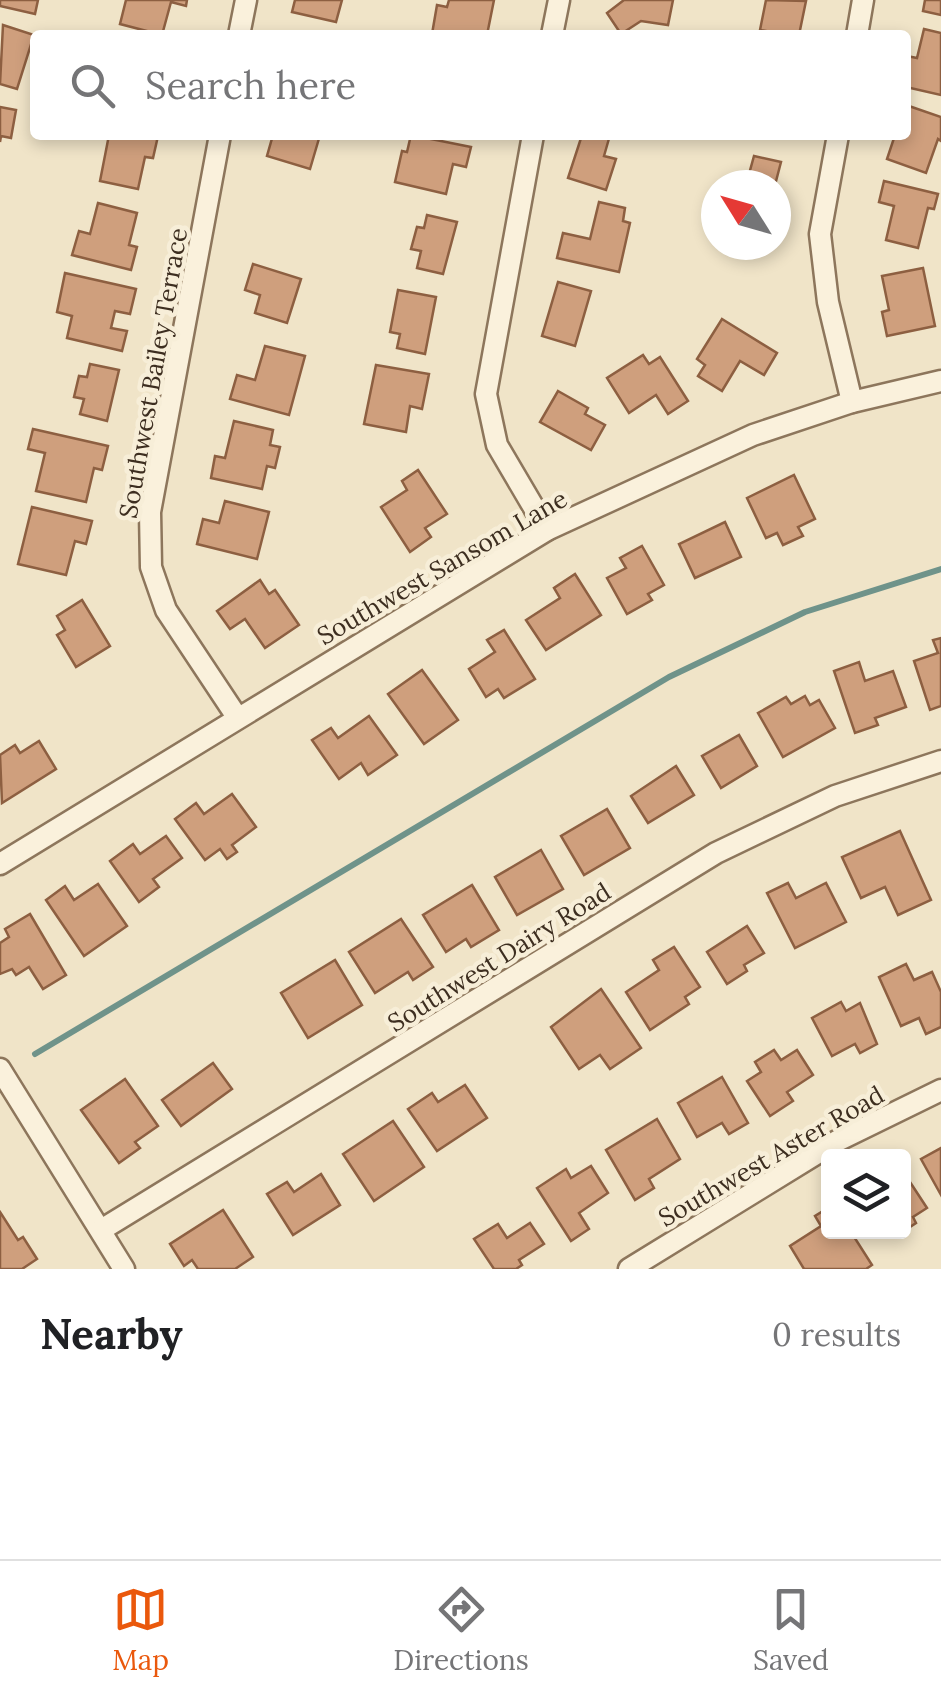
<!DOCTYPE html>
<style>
body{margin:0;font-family:Lora,serif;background:#f6f6f6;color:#202124}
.controls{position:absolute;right:30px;bottom:30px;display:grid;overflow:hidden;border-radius:10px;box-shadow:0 5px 15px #0003}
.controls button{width:90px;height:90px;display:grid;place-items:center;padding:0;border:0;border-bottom:2px solid #e0e0e0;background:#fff;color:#202124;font:50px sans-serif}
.compass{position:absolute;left:701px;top:170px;width:90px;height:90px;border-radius:50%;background:#fff;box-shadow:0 5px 15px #0003;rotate:307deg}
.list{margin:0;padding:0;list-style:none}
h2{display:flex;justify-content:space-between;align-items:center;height:130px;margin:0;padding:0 40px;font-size:42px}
h2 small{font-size:32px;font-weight:400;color:#757577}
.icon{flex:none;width:55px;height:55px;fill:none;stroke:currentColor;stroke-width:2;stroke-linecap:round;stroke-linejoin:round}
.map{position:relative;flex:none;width:941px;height:1269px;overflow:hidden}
.search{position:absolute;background:#fff;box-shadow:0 5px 15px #0003;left:30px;right:30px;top:30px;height:110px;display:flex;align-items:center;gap:25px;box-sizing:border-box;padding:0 35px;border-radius:10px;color:#757577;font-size:38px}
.sheet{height:290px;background:#fff}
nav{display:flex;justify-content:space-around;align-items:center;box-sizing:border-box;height:140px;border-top:2px solid #e0e0e0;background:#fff;font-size:28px;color:#757577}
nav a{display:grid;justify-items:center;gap:5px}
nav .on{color:#ea580c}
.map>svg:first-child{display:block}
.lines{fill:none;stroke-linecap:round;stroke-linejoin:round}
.stream{stroke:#6f938a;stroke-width:6}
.building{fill:#cf9f7d;stroke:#8d5f41;stroke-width:2.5}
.street-casing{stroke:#8d765c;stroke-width:25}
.street{stroke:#faf1dc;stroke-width:20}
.labels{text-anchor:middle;stroke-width:9;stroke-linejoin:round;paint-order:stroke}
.street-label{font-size:25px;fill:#3d2e20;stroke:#f7eed8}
</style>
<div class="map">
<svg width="941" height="1269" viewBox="0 0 941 1269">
<rect width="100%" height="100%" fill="#f0e4c8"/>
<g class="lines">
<!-- stream -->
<polyline class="stream" points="35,1054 669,677 805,612 941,569"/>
</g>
<!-- building -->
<g class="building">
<polygon points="0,0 38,0 35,14 0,6"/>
<polygon points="126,0 187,0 186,6 171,2 162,35 120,24"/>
<polygon points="295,0 342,0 336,22 292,12"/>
<polygon points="449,0 494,0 487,35 432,34 437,5 447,7"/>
<polygon points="624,0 673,0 668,25 641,21 621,34 607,13"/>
<polygon points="766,0 806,1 799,35 770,35 771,32 760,30"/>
<polygon points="925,0 941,0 941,15 923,11"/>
<polygon points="3,25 34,35 17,89 0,84"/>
<polygon points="924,29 941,33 941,95 906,87 907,56 917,58"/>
<polygon points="906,105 941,117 941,141 938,139 926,173 887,159 895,135 906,135"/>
<polygon points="0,107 16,110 11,138 1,136 0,142"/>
<polygon points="109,135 158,136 153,158 145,157 138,189 100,181"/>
<polygon points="273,135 320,135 310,169 267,156"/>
<polygon points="411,135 471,147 466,167 453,164 446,194 395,182 402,151 407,152"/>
<polygon points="582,135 610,135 604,156 616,159 606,190 568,178"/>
<polygon points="754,156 781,162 775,185 746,185"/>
<polygon points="884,181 938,194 934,209 928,208 918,248 886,240 894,206 879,202"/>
<polygon points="599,202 625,208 623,221 630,223 619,272 557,258 563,233 590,239"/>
<polygon points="98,203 137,213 129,245 137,247 131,270 72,255 79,231 90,234"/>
<polygon points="427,215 457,222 443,274 417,268 421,251 411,249 417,227 424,228"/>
<polygon points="253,264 301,279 287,323 255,313 260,295 245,290"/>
<polygon points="923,268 935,326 887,336 882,312 889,310 882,276"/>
<polygon points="65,273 136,289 130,314 115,311 111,328 127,331 122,351 67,338 72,316 57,312"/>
<polygon points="558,282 591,291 575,346 542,336"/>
<polygon points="398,290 436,297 425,354 397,348 400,334 390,332"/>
<polygon points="722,319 777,353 764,375 740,361 722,391 698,376 705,365 697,359"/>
<polygon points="265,346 305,356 289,415 230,399 237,375 255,380"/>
<polygon points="643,355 649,364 660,357 688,401 668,414 656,395 629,413 607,378"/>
<polygon points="90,364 119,370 107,421 80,414 84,399 74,397 79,376 87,377"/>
<polygon points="376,365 429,374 422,409 410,406 406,432 364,424"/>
<polygon points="558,391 588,408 585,414 605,425 591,450 540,422"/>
<polygon points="234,421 273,430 270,445 280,447 275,468 267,466 262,489 211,478 215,456 225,458"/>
<polygon points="33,429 108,446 102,470 94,468 86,502 36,491 45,453 28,449"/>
<polygon points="418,470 447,514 425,528 431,537 410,552 381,507 407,490 402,481"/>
<polygon points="794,475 815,519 798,527 803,536 783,545 777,533 766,538 747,498"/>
<polygon points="225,501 269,512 257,559 197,544 203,519 219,523"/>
<polygon points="32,507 92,521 86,544 75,541 66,575 18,564"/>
<polygon points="725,522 741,557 695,578 679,544"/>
<polygon points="642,546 664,585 648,594 652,600 627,614 607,578 626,568 620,558"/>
<polygon points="575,574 601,615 546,650 526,620 560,598 554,588"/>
<polygon points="260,580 269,594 275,590 299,625 265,648 245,619 230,629 217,611"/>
<polygon points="82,600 110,646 76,667 57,635 65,630 57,616"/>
<polygon points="504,630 535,679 504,698 498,689 486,697 469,669 495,652 487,640"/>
<polygon points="941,638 941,706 930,710 914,661 938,653 933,640"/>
<polygon points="859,662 865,681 893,671 906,707 875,718 878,725 855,733 834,671"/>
<polygon points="422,670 458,720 424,744 388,694"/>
<polygon points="805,696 810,705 819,700 835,728 783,757 758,713 786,697 791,704"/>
<polygon points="369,716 397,755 368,775 361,763 339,779 312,740 331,728 338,738"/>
<polygon points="739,735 757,766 721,788 702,756"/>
<polygon points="39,741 56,769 2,803 0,755 15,745 20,753"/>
<polygon points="676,766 694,795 648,823 631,796"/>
<polygon points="232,794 256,827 232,845 237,852 227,859 220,849 205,860 175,819 196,803 204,814"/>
<polygon points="607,809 630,848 584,875 561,836"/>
<polygon points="900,831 931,900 898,915 885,887 861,898 842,857"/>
<polygon points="166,836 182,858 153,879 159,887 139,902 110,861 133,844 140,854"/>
<polygon points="541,850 563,889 517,915 495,877"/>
<polygon points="788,883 796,898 826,883 846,922 795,948 767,893"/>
<polygon points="98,884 127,926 84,956 46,900 65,886 74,900"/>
<polygon points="472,885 499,930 471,947 466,939 446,952 423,915"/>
<polygon points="30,914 66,975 43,989 29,967 16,975 12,969 0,974 0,943 9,937 5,929"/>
<polygon points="401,919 433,967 413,980 408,972 375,993 349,952"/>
<polygon points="747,926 764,953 744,965 747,971 727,984 707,952"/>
<polygon points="674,947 700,987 685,997 689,1004 650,1030 626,992 659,970 653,960"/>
<polygon points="335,960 362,1005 308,1038 281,993"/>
<polygon points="906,964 914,980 932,972 941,992 941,1027 926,1034 919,1018 901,1026 879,977"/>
<polygon points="601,989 641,1048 610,1069 600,1055 579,1069 551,1027"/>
<polygon points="841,1002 846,1011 860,1003 877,1044 860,1053 855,1044 832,1056 812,1018"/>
<polygon points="774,1050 781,1060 797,1050 813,1075 787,1092 793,1101 770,1116 747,1081 761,1072 755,1062"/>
<polygon points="213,1063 232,1089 181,1126 162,1100"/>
<polygon points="722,1077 748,1123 729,1134 722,1123 697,1137 678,1103"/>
<polygon points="125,1079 158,1126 135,1142 140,1148 119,1163 81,1110"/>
<polygon points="465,1085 487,1118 437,1151 408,1109 432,1093 438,1102"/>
<polygon points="657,1119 680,1159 649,1179 654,1188 635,1200 606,1150"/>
<polygon points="393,1121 424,1167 374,1201 343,1154"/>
<polygon points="941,1148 941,1195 921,1159"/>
<polygon points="591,1166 608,1193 579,1213 589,1229 571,1241 537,1188 566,1169 571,1178"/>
<polygon points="321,1174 340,1205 293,1235 267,1194 287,1182 294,1192"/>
<polygon points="908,1179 927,1208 913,1217 916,1223 904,1231 904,1182"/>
<polygon points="828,1208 828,1232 851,1232 872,1265 866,1269 804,1269 790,1246 821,1226 815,1216"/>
<polygon points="223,1210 253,1257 235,1269 198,1269 192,1260 184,1266 170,1244"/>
<polygon points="0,1212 18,1240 23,1237 37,1259 22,1269 0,1269"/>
<polygon points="530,1223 544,1244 519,1260 522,1265 516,1269 494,1269 474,1239 498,1224 507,1238"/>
</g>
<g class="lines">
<!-- street casing -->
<g class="street-casing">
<g id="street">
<polyline points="239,35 246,0"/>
<polyline points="552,35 559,0"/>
<polyline points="857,35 863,0"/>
<polyline points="220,135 150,512 151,567 166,610 237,717"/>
<polyline points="533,135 486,394 497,445 547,530"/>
<polyline points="838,135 820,234 828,302 852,402"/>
<polyline points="0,864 547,530 753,435 852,402 941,381"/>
<polyline points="0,1069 124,1269"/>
<polyline points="101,1230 716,853 835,796 941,761"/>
<polyline points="629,1269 837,1141 941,1090"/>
</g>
</g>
<!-- street -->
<use href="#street" class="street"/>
</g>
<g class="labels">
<!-- street labels -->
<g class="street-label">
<text transform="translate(153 373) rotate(-80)" y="9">Southwest Bailey Terrace</text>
<text transform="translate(442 567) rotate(-30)" y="9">Southwest Sansom Lane</text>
<text transform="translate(499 957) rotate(-32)" y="9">Southwest Dairy Road</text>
<text transform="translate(771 1156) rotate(-30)" y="9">Southwest Aster Road</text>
</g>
</g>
</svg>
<div class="controls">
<button><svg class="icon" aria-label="layers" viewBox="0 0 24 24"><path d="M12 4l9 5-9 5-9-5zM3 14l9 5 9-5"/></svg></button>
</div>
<svg class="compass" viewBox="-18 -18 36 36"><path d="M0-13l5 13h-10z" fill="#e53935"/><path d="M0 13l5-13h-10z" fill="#757577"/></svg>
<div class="search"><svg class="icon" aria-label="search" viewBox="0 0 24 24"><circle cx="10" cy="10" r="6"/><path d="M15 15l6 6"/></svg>Search here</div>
</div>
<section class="sheet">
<h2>Nearby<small>0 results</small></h2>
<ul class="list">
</ul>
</section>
<nav>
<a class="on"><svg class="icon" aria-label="map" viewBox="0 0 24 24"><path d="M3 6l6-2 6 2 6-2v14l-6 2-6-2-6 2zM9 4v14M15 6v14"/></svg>Map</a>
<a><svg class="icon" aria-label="directions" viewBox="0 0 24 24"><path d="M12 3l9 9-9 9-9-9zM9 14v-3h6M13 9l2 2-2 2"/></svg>Directions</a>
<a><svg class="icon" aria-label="saved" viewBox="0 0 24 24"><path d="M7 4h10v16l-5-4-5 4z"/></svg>Saved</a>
</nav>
